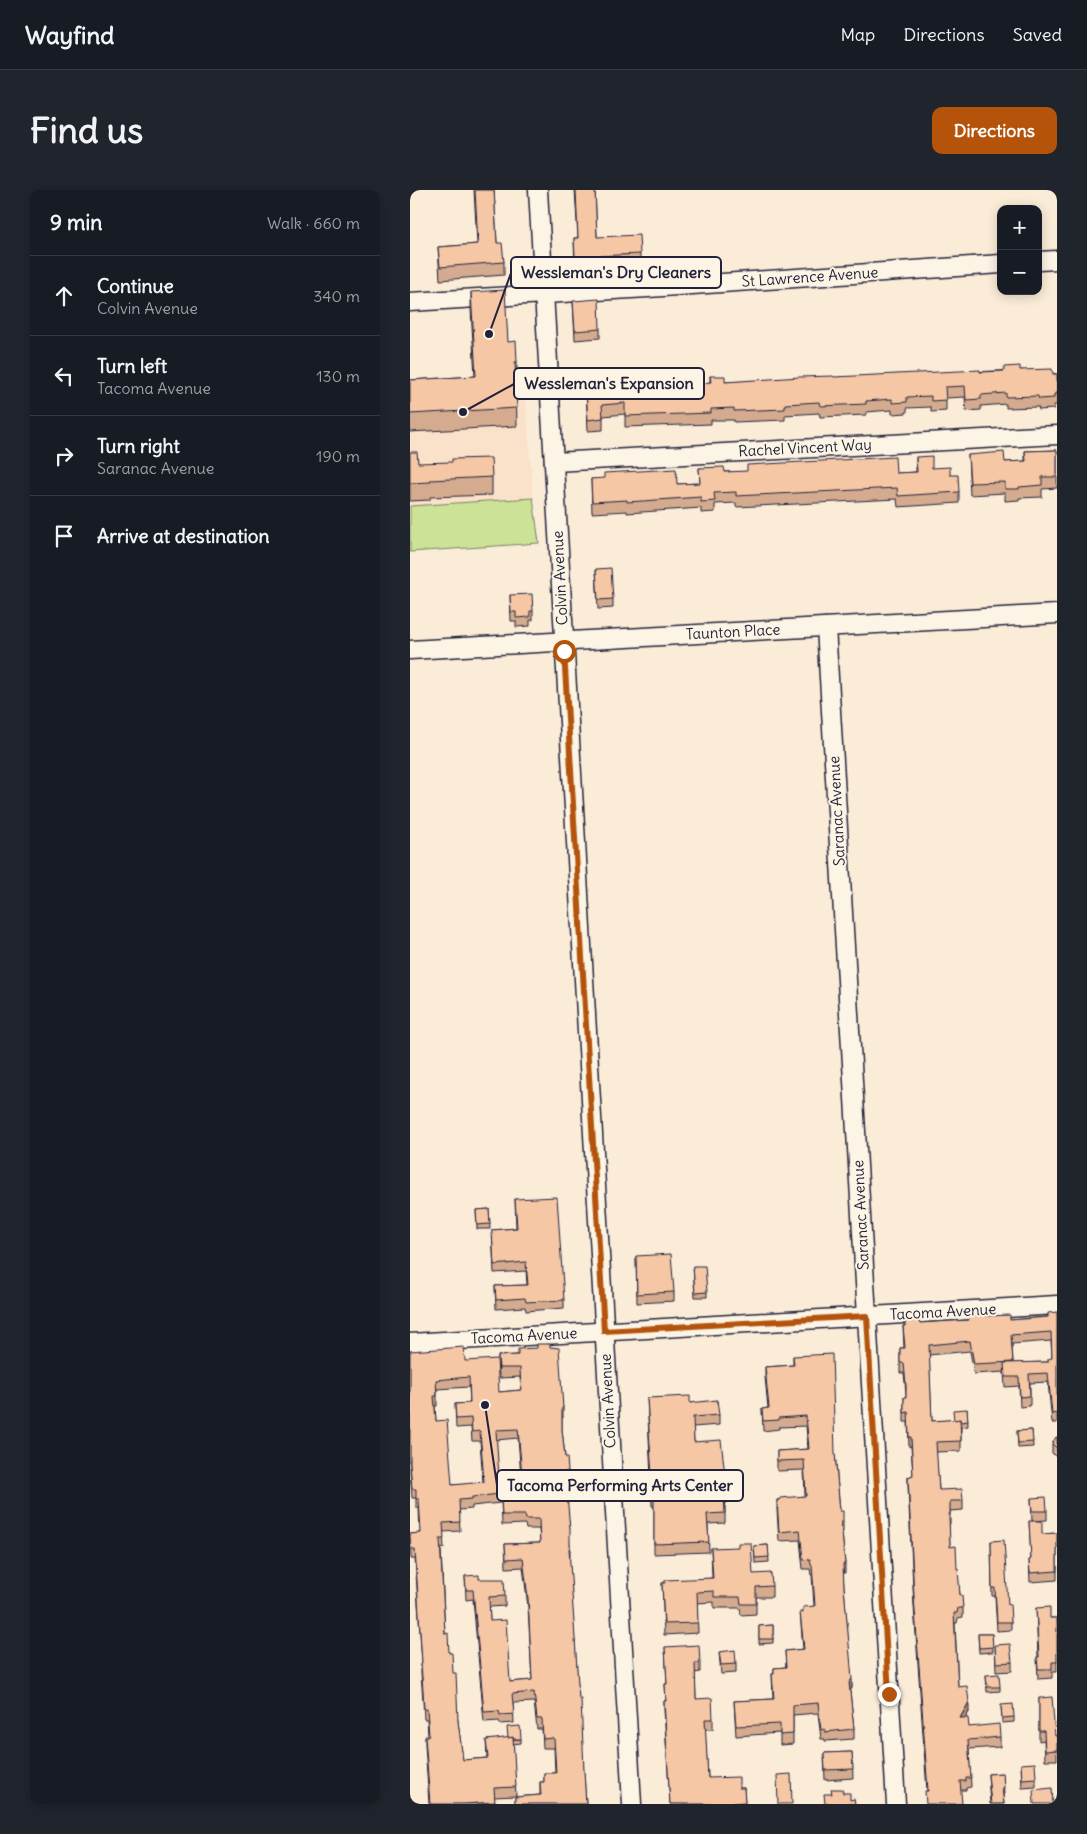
<!DOCTYPE html>
<meta charset="utf-8">
<style>
body{margin:0;font-family:Delius,sans-serif;background:#20242c;color:#f1f3f6}
.controls{position:absolute;right:15px;top:15px;display:grid;overflow:hidden;border-radius:10px;box-shadow:0 2px 12px #0003}
.controls button{width:45px;height:45px;display:grid;place-items:center;padding:0;border:0;border-bottom:1px solid #363941;background:#171b24;color:#f1f3f6;font:25px sans-serif}
.stop{position:absolute;width:15px;height:15px;margin:-11px;border:4px solid #b45309;border-radius:50%;background:#fff}
.stop.end{background:#b45309;border-color:#fff;box-shadow:0 1px 5px #0008}
.list{margin:0;padding:0;list-style:none}
h2{display:flex;justify-content:space-between;align-items:center;height:65px;margin:0;padding:0 20px;font-size:21px}
h2 small{font-size:16px;font-weight:400;color:#9ea1a6}
.list li{display:grid;grid-template-columns:32px 1fr auto;gap:15px;align-items:center;box-sizing:border-box;height:80px;padding:0 20px;border-top:1px solid #363941}
.list b{display:block;font-size:19px;white-space:nowrap}
.list p{margin:0;font-size:16px;white-space:nowrap;color:#9ea1a6}
.list em{font-size:16px;font-style:normal;color:#9ea1a6}
.icon{flex:none;width:28px;height:28px;fill:none;stroke:currentColor;stroke-width:2;stroke-linecap:round;stroke-linejoin:round}
.map{position:relative;flex:none;width:647px;height:1614px;overflow:hidden;border-radius:10px}
header{display:flex;align-items:center;gap:30px;box-sizing:border-box;height:70px;padding:0 25px;background:#171b24;border-bottom:1px solid #363941}
header strong{font-size:24px}
nav{display:flex;gap:28px;margin-inline-start:auto;font-size:18px}
.intro{display:flex;align-items:center;justify-content:space-between;box-sizing:border-box;height:120px;padding:0 30px}
h1{margin:0;font-size:35px}
.button{padding:12px 22px;border-radius:10px;background:#b45309;color:#fff;font-size:18px;font-weight:700}
main{display:flex;gap:30px;padding:0 30px}
aside{flex:1;background:#171b24;border-radius:10px;box-shadow:0 2px 12px #0003}
.map>svg:first-child{display:block}
.built{fill:#fae1c9}
.green{fill:#cce297;stroke:#778269}
.lines{fill:none;stroke-linecap:round;stroke-linejoin:round}
.minor-casing{stroke:#22223b;stroke-width:21}
.minor{stroke:#fcf5e5;stroke-width:18}
.wall{fill:#d4ab8e;stroke:#22223b;fill-rule:evenodd}
.shaded-wall{fill:#ac8b74;stroke:#22223b}
.building{fill:#f6c7a5;stroke:#22223b;fill-rule:evenodd}
.route{stroke:#b45309;stroke-width:6}
.labels{text-anchor:middle;stroke-width:4;stroke-linejoin:round;paint-order:stroke}
.street-label{font-size:15px;fill:#22223b;stroke:#fcf5e5}
.leader{fill:none;stroke:#22223b;stroke-width:2}
.callout-dot{fill:#22223b;stroke:#fcf5e5;stroke-width:2}
.callout{fill:#fcf5e5;stroke:#22223b;stroke-width:2}
.callout-label{font-size:16px;text-anchor:middle;font-weight:bold;fill:#22223b}
</style>
<header>
<strong>Wayfind</strong>
<nav><a>Map</a><a>Directions</a><a>Saved</a></nav>
</header>
<div class="intro"><h1>Find us</h1><a class="button">Directions</a></div>
<main>
<aside>
<h2>9 min<small>Walk · 660 m</small></h2>
<ul class="list">
<li><svg class="icon" aria-label="ahead" viewBox="0 0 24 24"><path d="M12 20V5M6 11l6-6 6 6"/></svg><div><b>Continue</b><p>Colvin Avenue</p></div><em>340 m</em></li>
<li><svg class="icon" aria-label="left" viewBox="0 0 24 24"><path d="M17 20v-9H6M10 6l-5 5 5 5"/></svg><div><b>Turn left</b><p>Tacoma Avenue</p></div><em>130 m</em></li>
<li><svg class="icon" aria-label="right" viewBox="0 0 24 24"><path d="M7 20v-9h11M14 6l5 5-5 5"/></svg><div><b>Turn right</b><p>Saranac Avenue</p></div><em>190 m</em></li>
<li><svg class="icon" aria-label="arrive" viewBox="0 0 24 24"><path d="M6 21V4h12l-3 4 3 4H6"/></svg><div><b>Arrive at destination</b></div></li>
</ul>
</aside>
<div class="map">
<svg width="647" height="1614" viewBox="0 0 647 1614">
<rect width="100%" height="100%" fill="#fbecd8"/>
<filter id="ink" filterUnits="userSpaceOnUse"><feTurbulence type="fractalNoise" baseFrequency=".02" numOctaves="2"/><feDisplacementMap in="SourceGraphic" scale="10" xChannelSelector="R" yChannelSelector="G"/><feConvolveMatrix kernelMatrix="1 2 1 2 8 2 1 2 1" color-interpolation-filters="sRGB"/></filter>
<g filter="url(#ink)">
<!-- built -->
<polygon class="built" points="115,196 123,308 0,316 0,201"/>
<!-- green -->
<polygon class="green" points="123,308 129,353 0,362 0,316"/>
<g class="lines">
<!-- minor casing -->
<g class="minor-casing">
<g id="minor">
<polyline points="128,0 222,1614"/>
<polyline points="628,71 647,70"/>
<polyline points="0,112 238,98 591,74"/>
<polyline points="144,272 647,245"/>
<polyline points="416,437 486,1614"/>
<polyline points="0,460 647,424"/>
<polyline points="0,1153 647,1115"/>
</g>
</g>
<!-- minor -->
<use href="#minor" class="minor"/>
</g>
<!-- wall -->
<g class="wall">
<polygon points="64,0 84,0 87,53 94,72 94,85 30,90 28,57 67,54"/>
<polygon points="165,0 185,0 187,47 230,64 230,77 165,81 164,48 168,48"/>
<polygon points="61,102 98,152 107,172 107,190 106,190 107,236 0,242 0,190 65,186 61,120"/>
<polygon points="163,111 190,139 190,148 165,150"/>
<polygon points="610,180 647,184 647,215 644,215 644,219 629,220 628,217 596,218 596,214 571,216 571,220 556,221 555,207 536,208 536,221 521,222 521,217 497,218 497,223 482,224 482,220 456,222 456,225 410,227 409,223 375,225 375,230 324,232 324,230 301,230 301,234 215,237 215,224 193,226 193,240 178,241 176,201 283,197 300,192 300,186 315,192"/>
<polygon points="647,260 647,298 632,299 632,307 609,308 609,310 595,311 595,303 560,305 558,265 595,272 615,271 615,261"/>
<polygon points="0,262 8,273 82,287 82,305 20,307 20,310 0,311"/>
<polygon points="506,267 522,278 540,285 549,302 549,313 488,317 487,309 326,317 326,313 305,314 305,322 291,323 291,318 217,323 217,321 182,323 181,289 267,294 290,293 289,278 315,282 486,283 506,282"/>
<polygon points="186,379 203,409 203,418 188,419"/>
<polygon points="100,405 123,421 123,430 120,430 120,436 106,437 106,431 101,431"/>
<polygon points="105,1009 154,1110 154,1118 116,1121 115,1117 86,1119 85,1096 117,1095 116,1081 84,1083 82,1040 106,1038"/>
<polygon points="79,1019 80,1039 67,1039 66,1020"/>
<polygon points="226,1066 264,1102 264,1111 227,1113"/>
<polygon points="283,1076 297,1102 297,1107 285,1107"/>
<path d="M647,1122v111h-5l-4,-41 -18,1v23l-10,1 -1,-21 -14,1 -1,-15 -30,2 -4,-23 -41,4 3,66 22,-1 13,-11 1,17 -7,1v24l-25,1 3,38 24,11v9l-13,1v13h-1l1,23 7,22 3,26 3,13v9l-5,1 -1,5h-2l3,64 11,25 -4,6 4,9 31,10v10l-31,2 2,38 -5,1v2l-39,1 -13,-184 -6,-121v-9l5,-2 -2,-29 -2,1 -1,-25h-4v-25h2v-4l-2,-20h-4v-25h4l-1,-22 16,-3 49,-3 19,-4 23,4 38,-3zM641,1151l1,17 -4,4 -35,1 -1,-19z"/>
<path d="M140,1157l13,61v10h-1v12l3,27 3,23 -2,1 4,67v9h-1l17,247h-71v-7l25,-2v-13h4v-9h11l-1,-25h-11l-1,-19h-5l-3,-27 -21,1 1,20 -14,1 -1,-3 -15,1 -11,-123 -7,1 -1,-24 14,3 26,17v10l-16,1 1,14 20,61 22,-2 -4,-73 -5,-40 -17,1 -1,-24 35,-1 -1,-14h-13l-1,-5 -23,1 -1,-27 20,-1v-7l1,-1 -4,-51 -22,2 4,63 -28,3v3l-13,1 1,21 -17,1 1,16 -3,1 4,85 4,19 14,107 24,-2 -1,-18 35,-1v4l-8,1 3,52 -22,1 1,7h-66l-4,-59v-9h3l-1,-17h-3l-1,-18 -2,-28v-9l1,-1 -7,-104h-4l-1,-16v-9l10,-1 -1,-25h-3v-10h-4l-2,-25v-122l55,10 34,31 22,-2 -1,-13 -21,1 -1,-22 20,-1zM59,1197l1,16 -15,1 1,24 15,-1 1,14h8l3,42 -31,2 -16,-64 -1,-15h2v-17z"/>
<polygon points="383,1166 425,1263 430,1321 433,1332 433,1342 432,1342 435,1374 435,1383 433,1383 434,1397 442,1498 440,1501 444,1539 444,1549 415,1551 415,1549 411,1549 408,1523 383,1525 383,1554 370,1555 370,1543 326,1546 324,1511 363,1509 362,1484 364,1484 364,1478 376,1477 375,1461 393,1459 390,1422 393,1422 404,1416 402,1385 401,1385 400,1379 393,1379 390,1350 369,1351 367,1320 367,1310 395,1306 394,1280 367,1281 367,1261 398,1259 396,1236 369,1237 369,1239 353,1241 352,1219 358,1218 355,1187 355,1177 383,1175"/>
<polygon points="237,1208 280,1213 309,1225 309,1235 283,1237 284,1252 317,1303 317,1313 315,1313 315,1333 298,1334 299,1362 244,1364 244,1316 242,1316 241,1297 241,1287"/>
<polygon points="622,1240 623,1257 608,1258 607,1241"/>
<polygon points="647,1247 647,1268 642,1263 642,1254"/>
<polygon points="621,1308 637,1321 637,1330 622,1331"/>
<polygon points="619,1331 632,1344 647,1343 647,1390 620,1392 619,1370 621,1369"/>
<polygon points="581,1351 601,1432 601,1440 587,1441 585,1406 582,1406"/>
<polygon points="358,1355 359,1372 345,1373 344,1356"/>
<polygon points="301,1358 362,1396 362,1407 346,1407 346,1424 331,1425 330,1418 304,1418 304,1412 287,1413 288,1443 254,1445 252,1393 302,1388"/>
<polygon points="626,1418 640,1428 647,1428 647,1482 642,1482 642,1488 628,1489 627,1467 628,1467"/>
<polygon points="363,1435 363,1453 349,1454 349,1436"/>
<polygon points="568,1444 582,1444 583,1462 569,1463"/>
<polygon points="585,1455 602,1472 602,1481 586,1482"/>
<polygon points="255,1457 290,1473 290,1482 285,1483 286,1509 303,1529 303,1539 295,1539 298,1588 329,1598 334,1598 335,1614 260,1614 254,1520 254,1511 256,1511 255,1494 257,1494"/>
<polygon points="309,1462 326,1474 326,1483 311,1484"/>
<polygon points="576,1485 590,1497 590,1501 577,1502"/>
<polygon points="629,1508 645,1546 647,1546 647,1570 635,1570 634,1550 629,1551"/>
<polygon points="591,1515 604,1527 604,1532 592,1533"/>
<polygon points="442,1562 443,1588 415,1590 414,1563"/>
<polygon points="611,1574 626,1588 626,1597 612,1598"/>
<polygon points="593,1583 594,1604 593,1604 594,1614 580,1614 578,1584"/>
</g>
<!-- shaded-wall -->
<g class="shaded-wall">
<polygon points="158,1281 158,1290 155,1291 155,1282"/>
<polygon points="442,1489 442,1498 439,1502 439,1492"/>
<polygon points="559,1512 559,1522 550,1538 550,1528"/>
</g>
<!-- building -->
<g class="building">
<polygon points="65,0 84,0 87,53 92,53 94,72 30,77 28,57 68,54"/>
<polygon points="166,0 185,0 187,47 229,45 230,64 165,67 164,48 168,48"/>
<polygon points="95,100 98,152 106,151 107,172 105,172 107,218 0,224 0,190 66,186 61,102"/>
<polygon points="189,109 190,139 165,141 163,111"/>
<polygon points="610,176 610,180 642,179 643,184 647,184 647,204 644,204 644,208 629,209 628,206 596,207 596,203 571,205 571,209 556,210 555,196 535,197 536,210 521,211 521,206 497,207 497,212 482,213 482,209 456,211 456,214 410,216 409,212 375,214 375,219 324,221 324,218 301,219 301,223 215,226 215,213 192,215 193,228 178,230 176,201 204,198 204,200 283,197 283,194 301,192 300,186 315,186 315,192 390,187 423,186 424,187 570,180 570,182 594,181 594,177"/>
<polygon points="647,260 647,287 632,287 632,295 609,297 609,299 595,299 595,292 560,293 558,265 594,262 595,272 616,271 615,261"/>
<polygon points="0,262 7,262 8,273 42,272 42,269 81,268 82,287 20,290 20,292 0,293"/>
<polygon points="522,266 522,278 540,277 540,285 548,285 549,302 488,306 487,298 326,306 326,302 304,303 305,311 291,312 291,307 217,312 217,310 182,312 181,289 194,288 194,283 266,279 267,294 290,293 289,278 314,277 315,282 337,281 337,275 485,267 486,283 507,282 506,267"/>
<polygon points="201,378 203,409 188,410 186,379"/>
<polygon points="122,404 123,421 120,421 120,427 106,428 106,422 101,422 100,405"/>
<polygon points="147,1007 154,1110 116,1112 115,1108 86,1110 85,1096 118,1095 116,1072 84,1075 82,1040 107,1038 105,1009"/>
<polygon points="79,1019 80,1034 67,1035 66,1020"/>
<polygon points="261,1064 264,1102 227,1104 226,1066"/>
<polygon points="283,1076 295,1076 297,1102 285,1103"/>
<polygon points="647,1122 647,1223 642,1224 638,1183 619,1184 620,1206 610,1207 609,1187 595,1187 594,1173 638,1172 638,1169 642,1168 641,1142 601,1145 603,1172 564,1174 560,1151 519,1155 522,1231 550,1229 551,1251 526,1252 529,1300 552,1299 553,1311 540,1311 540,1324 539,1324 540,1357 546,1356 547,1379 548,1379 550,1405 552,1405 553,1418 548,1418 547,1423 544,1423 548,1497 557,1496 559,1512 550,1528 558,1528 559,1537 589,1534 590,1547 558,1550 561,1588 556,1588 556,1591 550,1591 552,1614 516,1614 515,1601 518,1601 504,1407 498,1287 503,1285 501,1247 499,1247 498,1222 494,1223 494,1207 496,1207 496,1196 494,1173 490,1173 490,1158 495,1158 493,1136 495,1136 495,1131 509,1130 509,1133 559,1130 558,1126 577,1125 577,1126 600,1125 600,1130 638,1127 638,1123"/>
<path d="M127,1154h13v3l9,1 4,60h-1v22l3,27h2l1,14 -3,1 5,57v19h-1l10,151h2l3,72 2,33h-71v-7l26,-2 -1,-13h4v-9h12l-2,-35 -11,1 -1,-20h-5l-3,-27 -22,2 2,20 -14,1 -1,-4 -15,1 -11,-122h-7l-1,-14 14,-1v4h25l1,17 -16,1 1,24 16,-1 4,62 22,-2 -4,-82 -5,-40 -17,1 -1,-15 35,-1 -1,-24h-13l-1,-4h-23l-1,-17 21,-1 -1,-7 2,-2 -5,-59 -22,1 4,64 -28,3v2l-13,1 1,22 -17,1 1,16h-4l5,95 3,-1 1,20h3l1,20h3l2,48 5,39 25,-2 -2,-18 27,-3 3,50 -22,1 1,14 -31,2h-34l-5,-68h4l-2,-27h-3l-1,-18 -2,-27 1,-1 -7,-114h-4l-1,-15 11,-1 -2,-34h-3v-10h-4l-2,-26v-112l54,-4 1,14 32,-2 2,33 22,-2 -1,-22h-21l-1,-12 20,-1v-6l19,-1zM59,1187l1,26 -15,1 1,15 15,-1 1,14 8,-1 4,51 -32,3 -5,-65 -11,1 -2,-25h3l-1,-16z"/>
<polygon points="422,1164 425,1263 430,1321 433,1321 433,1332 431,1332 435,1374 433,1374 434,1397 442,1489 439,1492 444,1539 415,1542 415,1539 411,1540 408,1513 383,1515 383,1544 370,1545 370,1534 326,1536 324,1511 364,1509 362,1484 364,1484 364,1478 376,1477 375,1461 394,1459 390,1422 393,1422 393,1417 405,1416 402,1375 401,1375 400,1369 393,1370 390,1340 369,1342 367,1310 370,1310 370,1308 396,1306 394,1270 367,1271 367,1261 399,1259 396,1226 368,1228 369,1230 353,1231 352,1219 359,1218 355,1177 384,1175 383,1166"/>
<polygon points="280,1206 280,1213 307,1210 309,1225 283,1227 284,1252 311,1250 317,1303 314,1303 315,1323 297,1324 299,1352 244,1354 244,1306 242,1306 241,1287 242,1287 237,1208"/>
<polygon points="557,1219 558,1231 551,1232 550,1229 544,1230 543,1220"/>
<polygon points="622,1240 623,1252 608,1253 607,1241"/>
<polygon points="646,1247 647,1247 647,1258 642,1254"/>
<polygon points="636,1307 637,1321 622,1321 621,1308"/>
<polygon points="619,1331 632,1331 632,1344 647,1343 647,1381 620,1383 619,1370 621,1369"/>
<polygon points="594,1350 598,1415 600,1414 601,1432 587,1432 585,1398 582,1398 581,1351"/>
<polygon points="328,1353 341,1353 343,1384 361,1383 362,1396 346,1397 346,1414 331,1414 330,1407 304,1407 304,1401 287,1402 288,1433 254,1434 252,1393 255,1393 255,1390 303,1388 301,1358 328,1357"/>
<polygon points="358,1355 359,1367 345,1368 344,1356"/>
<polygon points="640,1417 640,1428 647,1428 647,1472 642,1472 642,1479 628,1479 627,1467 629,1467 626,1418"/>
<polygon points="363,1435 363,1449 349,1449 349,1436"/>
<polygon points="568,1444 582,1444 583,1457 569,1458"/>
<polygon points="600,1454 602,1472 586,1473 585,1455"/>
<polygon points="289,1455 290,1473 285,1473 286,1509 302,1508 303,1529 295,1529 298,1588 329,1587 329,1598 334,1598 335,1612 307,1614 260,1614 254,1511 256,1511 255,1494 257,1494 255,1457"/>
<polygon points="325,1460 326,1474 311,1475 309,1462"/>
<polygon points="589,1484 590,1497 577,1497 576,1485"/>
<polygon points="642,1507 645,1546 647,1546 647,1560 635,1561 634,1541 629,1541 629,1508"/>
<polygon points="603,1514 604,1527 592,1528 591,1515"/>
<polygon points="110,1536 111,1549 103,1549 103,1547 98,1548 97,1537"/>
<polygon points="442,1562 443,1579 415,1580 414,1563"/>
<polygon points="625,1573 626,1588 612,1589 611,1574"/>
<polygon points="593,1583 594,1598 592,1598 594,1614 581,1614 578,1584"/>
<polygon points="381,1584 382,1614 368,1614 367,1585"/>
<polygon points="642,1598 643,1614 624,1614 623,1600"/>
<polygon points="421,1599 432,1599 433,1603 440,1603 440,1610 444,1609 445,1614 415,1614 414,1604 422,1604"/>
</g>
</g>
<g class="lines" filter="url(#ink)">
<!-- route -->
<polyline class="route" points="154,461 194,1141 457,1126 479,1504"/>
</g>
<g class="labels">
<!-- street labels -->
<g class="street-label">
<text transform="translate(400 87) rotate(-4)" y="5">St Lawrence Avenue</text>
<text transform="translate(395 258) rotate(-3)" y="5">Rachel Vincent Way</text>
<text transform="translate(150 388) rotate(-93)" y="5">Colvin Avenue</text>
<text transform="translate(323 442) rotate(-3)" y="5">Taunton Place</text>
<text transform="translate(427 621) rotate(-93)" y="5">Saranac Avenue</text>
<text transform="translate(451 1025) rotate(-93)" y="5">Saranac Avenue</text>
<text transform="translate(533 1122) rotate(-3)" y="5">Tacoma Avenue</text>
<text transform="translate(114 1146) rotate(-3)" y="5">Tacoma Avenue</text>
<text transform="translate(198 1211) rotate(-93)" y="5">Colvin Avenue</text>
</g>
</g>
<!-- callouts -->
<path class="leader" d="M79 144L101 83M53 222L104 194M75 1215L87 1295"/>
<g class="callout-dot">
<circle cx="79" cy="144" r="5"/>
<circle cx="53" cy="222" r="5"/>
<circle cx="75" cy="1215" r="5"/>
</g>
<g class="callout">
<rect x="101" y="67" width="210" height="31" rx="5"/>
<rect x="104" y="178" width="190" height="31" rx="5"/>
<rect x="87" y="1280" width="246" height="31" rx="5"/>
</g>
<g class="callout-label">
<text x="206" y="88">Wessleman's Dry Cleaners</text>
<text x="199" y="199">Wessleman's Expansion</text>
<text x="210" y="1301">Tacoma Performing Arts Center</text>
</g>
</svg>
<div class="controls">
<button>+</button>
<button>−</button>
</div>
<div class="stop" style="left:154px;top:461px"></div>
<div class="stop end" style="left:479px;top:1504px"></div>
</div>
</main>
